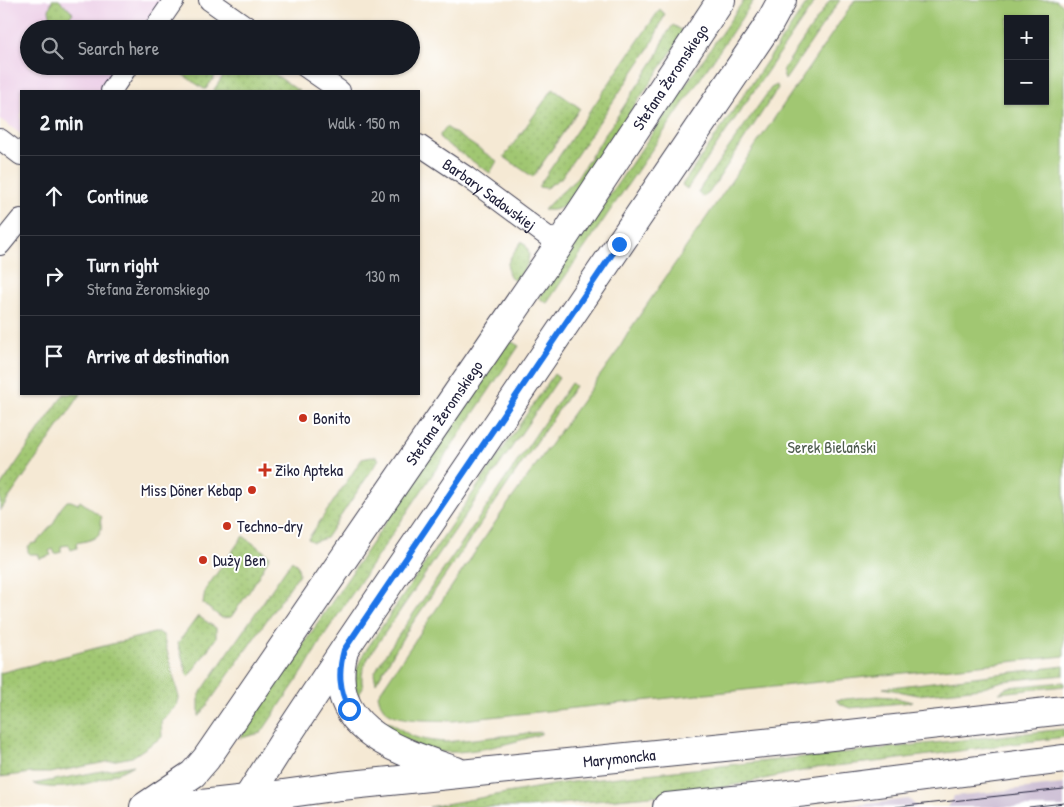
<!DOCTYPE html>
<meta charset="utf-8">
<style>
body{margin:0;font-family:"Patrick Hand",sans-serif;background:#20242c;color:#f1f3f6}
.controls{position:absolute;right:15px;top:15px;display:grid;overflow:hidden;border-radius:0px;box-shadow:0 1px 4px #0004}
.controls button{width:45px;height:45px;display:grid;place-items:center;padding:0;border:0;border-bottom:1px solid #363941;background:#171b24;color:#f1f3f6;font:25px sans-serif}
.stop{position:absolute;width:15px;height:15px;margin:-11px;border:4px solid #1a73e8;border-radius:50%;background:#fff}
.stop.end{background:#1a73e8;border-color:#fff;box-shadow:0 1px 5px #0008}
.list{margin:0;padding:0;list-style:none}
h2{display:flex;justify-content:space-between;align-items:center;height:65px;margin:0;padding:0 20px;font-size:21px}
h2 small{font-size:16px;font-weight:400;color:#9ea1a6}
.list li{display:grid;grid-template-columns:32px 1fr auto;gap:15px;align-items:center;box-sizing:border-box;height:80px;padding:0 20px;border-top:1px solid #363941}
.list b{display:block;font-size:19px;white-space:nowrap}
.list p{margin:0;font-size:16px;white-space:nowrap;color:#9ea1a6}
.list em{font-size:16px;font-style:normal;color:#9ea1a6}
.icon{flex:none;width:28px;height:28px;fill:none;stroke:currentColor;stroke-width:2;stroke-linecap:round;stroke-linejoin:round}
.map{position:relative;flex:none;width:1064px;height:807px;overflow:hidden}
.search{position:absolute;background:#171b24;box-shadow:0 1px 4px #0004;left:20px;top:20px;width:400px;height:55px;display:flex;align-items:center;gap:12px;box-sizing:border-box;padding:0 18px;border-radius:28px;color:#9ea1a6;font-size:19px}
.panel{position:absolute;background:#171b24;box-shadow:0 1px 4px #0004;left:20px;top:90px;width:400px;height:305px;border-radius:0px}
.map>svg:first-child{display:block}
.built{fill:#edd0e8}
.railway{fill:#ccbed4}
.grass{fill:url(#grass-dots);stroke:#627456}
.green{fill:#a1c772;stroke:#627456;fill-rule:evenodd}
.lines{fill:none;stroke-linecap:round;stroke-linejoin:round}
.minor-casing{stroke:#424052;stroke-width:22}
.secondary-casing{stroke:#424052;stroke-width:30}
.minor{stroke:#fff;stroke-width:20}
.secondary{stroke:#fff;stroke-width:28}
.tram{stroke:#22223b;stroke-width:1}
.route{stroke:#1a73e8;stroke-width:6}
.poi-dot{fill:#c8321e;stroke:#fff;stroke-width:2}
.labels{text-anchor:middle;stroke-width:4;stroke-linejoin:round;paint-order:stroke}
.street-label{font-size:16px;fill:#22223b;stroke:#fff}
.poi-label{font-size:16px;fill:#22223b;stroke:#fff;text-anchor:start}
.park-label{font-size:16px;fill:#4e5c4e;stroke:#fff}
</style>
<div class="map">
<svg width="1064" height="807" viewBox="0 0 1064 807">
<defs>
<pattern id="grass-dots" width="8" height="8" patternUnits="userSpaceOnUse" patternTransform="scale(1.25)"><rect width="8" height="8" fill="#a1c772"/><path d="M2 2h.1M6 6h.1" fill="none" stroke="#8aab64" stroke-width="1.8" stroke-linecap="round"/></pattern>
</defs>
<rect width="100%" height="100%" fill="#fff"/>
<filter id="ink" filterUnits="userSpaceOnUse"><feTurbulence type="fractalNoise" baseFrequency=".02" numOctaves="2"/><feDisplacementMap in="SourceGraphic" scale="10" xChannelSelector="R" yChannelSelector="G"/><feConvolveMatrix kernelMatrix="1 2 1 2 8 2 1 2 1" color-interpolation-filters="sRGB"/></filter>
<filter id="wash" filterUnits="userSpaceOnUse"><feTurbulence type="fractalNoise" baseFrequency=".0096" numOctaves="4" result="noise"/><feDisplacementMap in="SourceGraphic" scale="20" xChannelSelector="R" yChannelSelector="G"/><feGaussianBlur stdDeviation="1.12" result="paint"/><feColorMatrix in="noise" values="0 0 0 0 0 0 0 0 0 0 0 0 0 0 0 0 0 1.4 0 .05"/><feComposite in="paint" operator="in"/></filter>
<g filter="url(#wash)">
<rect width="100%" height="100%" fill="#f5e9d4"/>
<!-- built -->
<polygon class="built" points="0,0 163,0 143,29 29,29 29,66 117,66 100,91 21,91 21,134 0,119"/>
<!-- railway -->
<g class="railway">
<polygon points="1064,784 1064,807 947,807 954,796"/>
<polygon points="909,799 917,807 839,807"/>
</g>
<!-- grass -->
<g class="grass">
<polygon points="52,0 59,0 73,13 66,21 66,29 53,29 49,10"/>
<polygon points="744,0 754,0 547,303 539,298"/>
<polygon points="809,0 816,0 687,189 682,185"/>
<polygon points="830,0 840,0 785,80 783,74 784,68"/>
<polygon points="660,9 665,14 650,47 561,178 546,188 538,187"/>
<path d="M673,25l12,7 -117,171c-8,6 -14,8 -24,7 10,-12 21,-20 32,-31l81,-123 9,-21z"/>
<polygon points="170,66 222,66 206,89 204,89"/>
<polygon points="230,66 263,66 299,91 213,91"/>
<polygon points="777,85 778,88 709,193 703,197 698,193 701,187 771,88"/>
<polygon points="553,89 580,108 533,177 504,157"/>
<polygon points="446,127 497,161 490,173 441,140 440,135"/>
<path d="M522,241c14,14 4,27 -6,39h-3c-13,-14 0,-26 9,-39z"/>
<polygon points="509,340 519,346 323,637 304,670 261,733 240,738"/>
<path d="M554,374l5,4 -185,271c-8,12 -15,23 -11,39l-7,11c-2,-20 -2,-27 8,-46z"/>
<polygon points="571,383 575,386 405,634 376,683 374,674 383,658"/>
<polygon points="64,394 81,394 0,511 0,487"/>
<polygon points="376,456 379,459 326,538 313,542 308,539 362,459"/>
<polygon points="243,536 270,556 251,589 231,617 222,618 203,604 205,590"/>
<polygon points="292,560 298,566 299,574 199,717 199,695"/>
<polygon points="198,616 216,628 216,638 189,676 187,674 178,643"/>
<polygon points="158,632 163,635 179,698 177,705 161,721 162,737 132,757 50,773 31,773 0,777 0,673"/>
<polygon points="1064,666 1064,675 1003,681 980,688 918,695 883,688"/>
<polygon points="1064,682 1064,686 999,693 1008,687"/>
<polygon points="877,696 891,697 913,702 850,708 842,705 836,700"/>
<path d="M382,721c11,1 19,9 28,14 11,5 23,6 35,7l96,-10v2c-29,9 -85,25 -115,15 -17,-6 -33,-16 -49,-24z"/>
<polygon points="1064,729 1064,737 884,761 816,768 706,791 527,807 429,807 563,783"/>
<path d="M134,765c-28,15 -69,29 -101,19z"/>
</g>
<!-- green -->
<g class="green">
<path d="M855,0h201l8,6v650l-611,65c-18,-2 -61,3 -71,-15 -2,-3 -3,-8 -4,-11l127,-187 112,-156 14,-24zM1008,19h37v82h-37z"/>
<path d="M67,501h4l7,3 2,-3 22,16c-3,5 0,6 -1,12 -2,11 -15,12 -25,14l1,5 -6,2 -2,-5 -8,1v6l-6,2 -2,-5 -4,2 2,4 -12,4v-5h-10c-3,-7 0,-11 7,-11l17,-19 8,-16z"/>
</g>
</g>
<g filter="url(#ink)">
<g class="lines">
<!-- minor casing -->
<g class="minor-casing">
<g id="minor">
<polyline points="209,0 250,29"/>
<polyline points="154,29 174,0"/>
<polyline points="304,66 340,91"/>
<polyline points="111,91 128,66"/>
<polyline points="0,139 21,155"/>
<path id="s1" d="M419,145l48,32 92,68"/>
<polyline points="0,245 21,219"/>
</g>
</g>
<!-- secondary casing -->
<g class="secondary-casing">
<g id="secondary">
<path d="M344,651c-21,78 55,100 112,120"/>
<path id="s2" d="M144,807l49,-33 13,-15 353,-514 162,-245"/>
<path id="s3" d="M174,807l73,-8 94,-13 482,-49 241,-27"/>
<polyline points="242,807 287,736 344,650 769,24 782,0"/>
<polyline points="667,807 807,792 1064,759"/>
</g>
</g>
<!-- minor -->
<use href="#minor" class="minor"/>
<!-- secondary -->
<use href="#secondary" class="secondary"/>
<!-- tram -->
<g class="tram">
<polyline points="896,807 1064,789"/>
<polyline points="1029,807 1064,803"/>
</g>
</g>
</g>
<g class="lines" filter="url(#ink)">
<!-- route -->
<path class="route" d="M349,709c-10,-20 -11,-37 -5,-59l275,-406"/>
</g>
<!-- markers -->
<g class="poi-dot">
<circle cx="303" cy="418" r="5"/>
<path d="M262.5 462.5h5v5h5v5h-5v5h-5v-5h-5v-5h5z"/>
<circle cx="252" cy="490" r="5"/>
<circle cx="227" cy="526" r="5"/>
<circle cx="203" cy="560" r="5"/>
</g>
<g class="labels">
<!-- street labels -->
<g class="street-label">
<text dy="6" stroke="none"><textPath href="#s2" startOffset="904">Stefana Żeromskiego</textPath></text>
<text dy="6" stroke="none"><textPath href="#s1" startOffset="86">Barbary Sadowskiej</textPath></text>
<text dy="6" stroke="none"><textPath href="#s2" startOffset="499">Stefana Żeromskiego</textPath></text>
<text dy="6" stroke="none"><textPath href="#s3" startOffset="448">Marymoncka</textPath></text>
</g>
<!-- poi labels -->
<g class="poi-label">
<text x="313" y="424">Bonito</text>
<text x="275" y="476">Ziko Apteka</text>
<text x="242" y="496" text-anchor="end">Miss Döner Kebap</text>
<text x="237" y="532">Techno-dry</text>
<text x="213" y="566">Duży Ben</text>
</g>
<!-- park labels -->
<g class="park-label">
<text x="832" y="453">Serek Bielański</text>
</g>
</g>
</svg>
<div class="controls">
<button>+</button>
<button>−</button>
</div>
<div class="stop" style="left:349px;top:709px"></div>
<div class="stop end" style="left:619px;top:244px"></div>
<div class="search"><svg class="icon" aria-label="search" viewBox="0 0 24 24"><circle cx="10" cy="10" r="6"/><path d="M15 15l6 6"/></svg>Search here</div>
<section class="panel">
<h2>2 min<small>Walk · 150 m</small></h2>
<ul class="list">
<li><svg class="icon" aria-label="ahead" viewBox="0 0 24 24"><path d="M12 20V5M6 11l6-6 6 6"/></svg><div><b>Continue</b></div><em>20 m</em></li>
<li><svg class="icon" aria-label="right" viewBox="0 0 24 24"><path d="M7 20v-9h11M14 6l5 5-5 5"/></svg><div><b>Turn right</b><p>Stefana Żeromskiego</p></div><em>130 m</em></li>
<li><svg class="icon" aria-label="arrive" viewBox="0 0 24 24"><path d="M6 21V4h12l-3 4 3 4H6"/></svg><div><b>Arrive at destination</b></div></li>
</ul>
</section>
</div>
